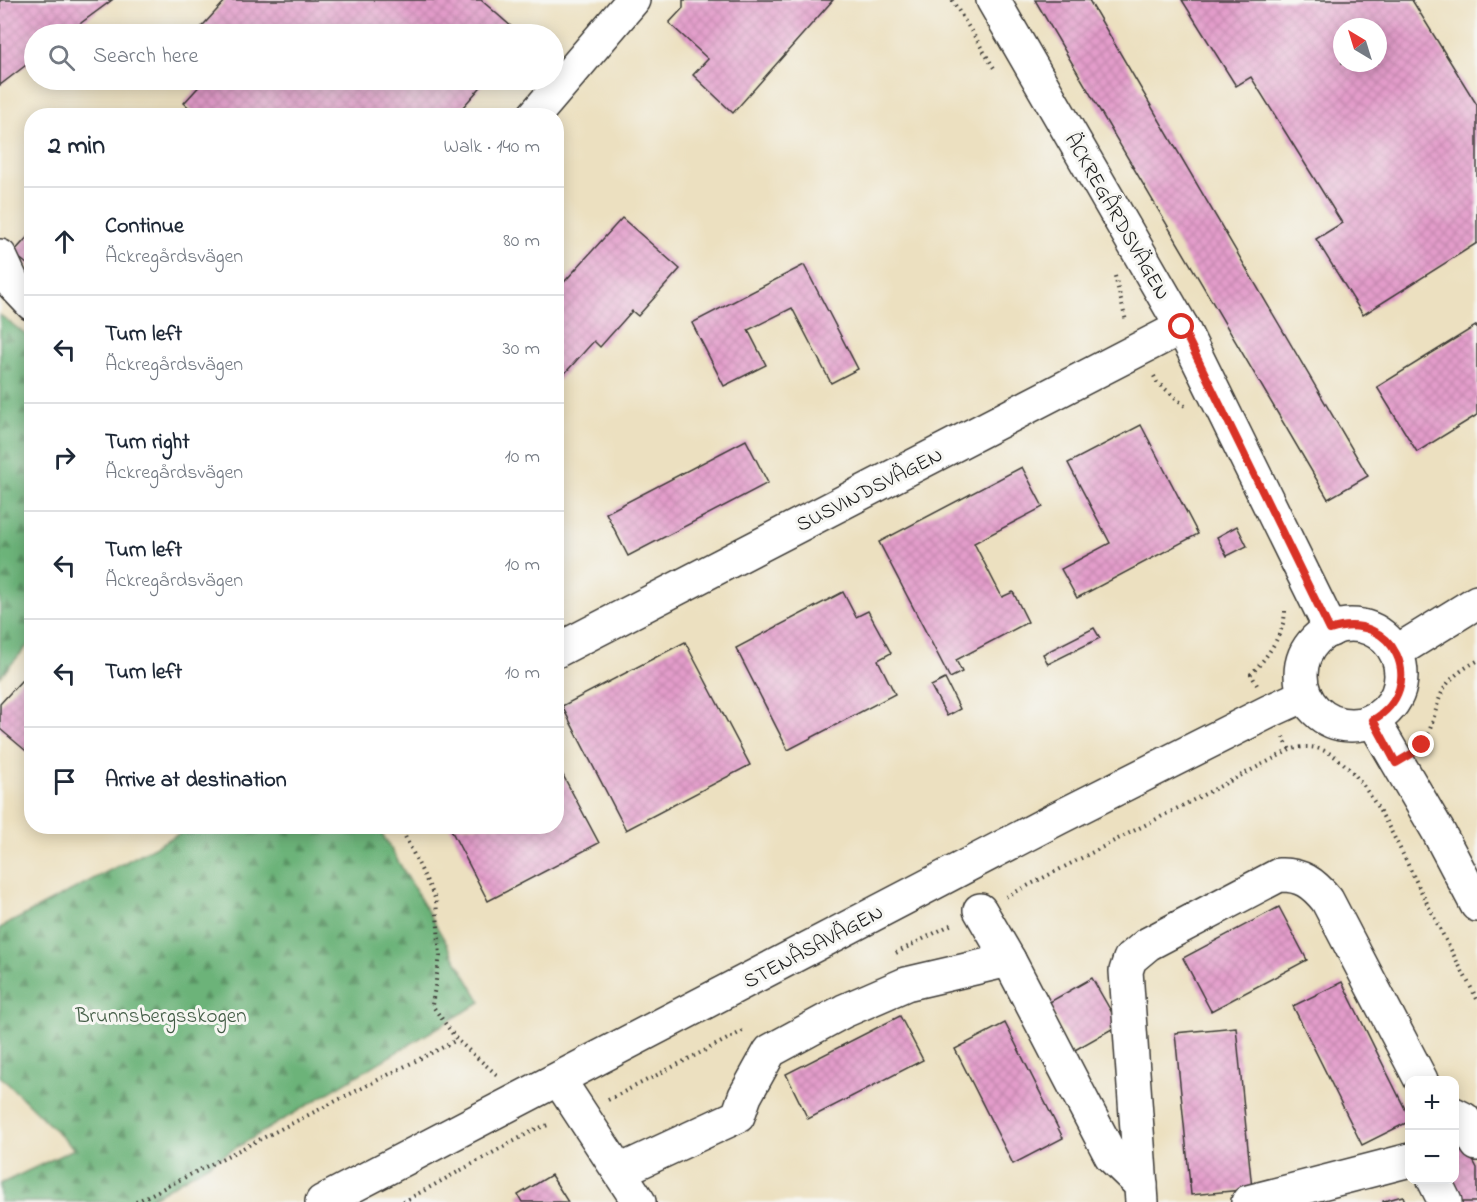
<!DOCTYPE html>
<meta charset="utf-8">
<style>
body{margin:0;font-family:"Indie Flower",sans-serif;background:#f6f6f7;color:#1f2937}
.controls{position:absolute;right:18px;bottom:18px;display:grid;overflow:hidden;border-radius:12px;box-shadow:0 3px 15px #0003}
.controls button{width:54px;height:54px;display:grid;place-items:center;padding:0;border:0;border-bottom:2px solid #e0e1e3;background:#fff;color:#1f2937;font:30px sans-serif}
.compass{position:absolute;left:1333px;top:18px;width:54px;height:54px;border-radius:50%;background:#fff;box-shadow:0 3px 15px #0003;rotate:322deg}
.stop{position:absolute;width:18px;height:18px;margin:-14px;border:4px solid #d93025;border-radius:50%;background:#fff}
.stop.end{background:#d93025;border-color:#fff;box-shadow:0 2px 6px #0008}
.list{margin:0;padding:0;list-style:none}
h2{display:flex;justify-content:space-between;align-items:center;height:78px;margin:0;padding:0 24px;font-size:26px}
h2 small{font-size:20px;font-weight:400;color:#747a83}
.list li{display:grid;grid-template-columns:39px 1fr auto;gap:18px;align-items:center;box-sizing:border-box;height:108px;padding:0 24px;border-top:2px solid #e0e1e3}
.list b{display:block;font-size:22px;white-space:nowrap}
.list p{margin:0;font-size:20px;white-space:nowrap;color:#747a83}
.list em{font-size:20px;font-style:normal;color:#747a83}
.icon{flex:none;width:33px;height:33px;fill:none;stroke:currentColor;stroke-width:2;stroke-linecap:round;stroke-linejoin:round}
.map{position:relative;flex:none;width:1477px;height:1202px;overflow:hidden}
.search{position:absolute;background:#fff;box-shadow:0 3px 15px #0003;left:24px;top:24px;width:540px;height:66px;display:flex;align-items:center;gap:15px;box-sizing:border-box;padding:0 21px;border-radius:33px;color:#747a83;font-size:22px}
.panel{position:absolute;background:#fff;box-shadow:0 3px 15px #0003;left:24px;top:108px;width:540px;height:726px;border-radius:24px}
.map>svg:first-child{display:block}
.forest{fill:url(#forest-firs);stroke:#44684a;stroke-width:1.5}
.building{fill:url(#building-cross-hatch);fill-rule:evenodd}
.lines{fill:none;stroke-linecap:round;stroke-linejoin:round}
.minor-casing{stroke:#3b3935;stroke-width:36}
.path{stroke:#3b3935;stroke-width:4;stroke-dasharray:1.5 4.5;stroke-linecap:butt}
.minor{stroke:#fff;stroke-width:33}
.route{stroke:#d93025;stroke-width:8}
.labels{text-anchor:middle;stroke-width:6;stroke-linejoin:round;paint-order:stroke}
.street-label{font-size:21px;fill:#1c1c1c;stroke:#f6f6f2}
.park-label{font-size:21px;fill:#415b44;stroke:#f6f6f2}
</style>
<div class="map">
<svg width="1477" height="1202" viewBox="0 0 1477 1202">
<defs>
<pattern id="forest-firs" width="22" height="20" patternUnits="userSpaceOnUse" patternTransform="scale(1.5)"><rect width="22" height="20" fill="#6cb379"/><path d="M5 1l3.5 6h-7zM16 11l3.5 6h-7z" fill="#589162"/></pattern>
<pattern id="building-cross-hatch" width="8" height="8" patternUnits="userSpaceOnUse" patternTransform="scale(1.5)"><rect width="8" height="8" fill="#e39cca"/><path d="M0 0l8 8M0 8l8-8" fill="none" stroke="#c286ad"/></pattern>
</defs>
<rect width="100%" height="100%" fill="#f6f6f2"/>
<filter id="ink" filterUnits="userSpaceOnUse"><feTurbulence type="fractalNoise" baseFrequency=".0167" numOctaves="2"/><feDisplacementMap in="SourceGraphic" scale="12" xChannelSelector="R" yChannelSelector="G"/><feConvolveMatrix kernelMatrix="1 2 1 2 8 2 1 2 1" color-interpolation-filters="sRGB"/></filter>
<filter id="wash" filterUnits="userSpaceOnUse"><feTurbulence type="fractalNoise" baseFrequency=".008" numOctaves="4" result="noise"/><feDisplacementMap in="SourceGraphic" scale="24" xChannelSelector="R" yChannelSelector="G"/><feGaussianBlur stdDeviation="1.35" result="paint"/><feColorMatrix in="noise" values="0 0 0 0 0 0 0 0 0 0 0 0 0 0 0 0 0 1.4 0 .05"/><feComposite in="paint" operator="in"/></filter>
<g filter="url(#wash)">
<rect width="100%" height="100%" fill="#ece0c0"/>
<!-- forest -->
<g class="forest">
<polygon points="0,315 32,339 31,642 0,677"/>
<polygon points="192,827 378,827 481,1002 145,1202 0,1202 0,1184 74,1149 0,1076 0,928"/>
</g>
<g id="blocks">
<!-- building -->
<g class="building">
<polygon points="0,0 112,0 66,34 34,34 34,59 0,85"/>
<polygon points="226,0 481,0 520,34 195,34"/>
<polygon points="683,0 833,0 733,113 693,75 708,59 669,23 683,8"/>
<polygon points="1035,0 1089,0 1368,476 1328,499"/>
<path d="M1182,0h230l65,105v138l-114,72 -47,-76 26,-16 -91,-146 -15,9zM1342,27h36v36h-36z"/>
<polygon points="205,80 487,80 455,116 198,116 184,103"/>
<polygon points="622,218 680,269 638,316 632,311 600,347 594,341 556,383 556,291"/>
<polygon points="32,232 32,268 13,253"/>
<polygon points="804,265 858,369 831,383 792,308 748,330 766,365 724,386 692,323"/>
<polygon points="1477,325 1477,415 1417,452 1377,387"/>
<polygon points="1141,425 1198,534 1077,598 1061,569 1110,543 1068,463"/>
<polygon points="746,440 768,483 628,556 606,513"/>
<polygon points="1022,467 1043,507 974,543 1002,597 1013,592 1028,622 956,660 962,672 950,678 879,542"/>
<polygon points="1237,526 1247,546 1227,556 1217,537"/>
<polygon points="843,592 856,617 868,611 891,653 878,660 895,694 788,750 736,648"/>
<polygon points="1094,628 1100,638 1048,664 1043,654"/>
<polygon points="685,642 750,765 626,830 562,706"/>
<polygon points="32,669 32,756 0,729 0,704"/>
<polygon points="945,679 960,709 947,716 931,686"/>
<polygon points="556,762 599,843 488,901 449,826 556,826"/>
<polygon points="1279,907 1307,960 1211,1011 1183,958"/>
<polygon points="1092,978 1119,1025 1075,1050 1048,1003"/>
<polygon points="1342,982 1410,1119 1410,1121 1362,1145 1293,1006"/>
<polygon points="900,1016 923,1060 808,1119 786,1074"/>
<polygon points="1005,1023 1063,1138 1013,1164 955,1049"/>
<polygon points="1236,1027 1252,1189 1191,1195 1175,1033"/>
<polygon points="1460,1136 1477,1168 1477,1202 1462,1202 1450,1180 1454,1180 1454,1139"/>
<polygon points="551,1175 568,1202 522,1202 518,1195"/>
<polygon points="1403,1196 1405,1202 1383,1202 1383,1201"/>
</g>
</g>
</g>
<g filter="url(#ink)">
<use href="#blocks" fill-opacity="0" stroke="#3b3935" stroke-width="1.5"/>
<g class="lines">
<!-- minor casing -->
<g class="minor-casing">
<g id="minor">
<polyline points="993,0 1182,327 1331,630"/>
<polyline points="534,116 633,0"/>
<polyline points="0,256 13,284 32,304"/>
<circle cx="1351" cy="675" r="50"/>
<polyline points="556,651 1182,327"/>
<polyline points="1396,652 1477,602"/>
<polyline points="1373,720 1438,831 1477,905"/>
<polyline points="980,910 1009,960 1111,1156 1141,1185"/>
<polyline points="559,1080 639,1202"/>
<polyline points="1454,1114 1464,1119 1477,1144"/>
<polyline points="620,1171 738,1116 745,1096 770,1051 844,1011 906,984 1009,960"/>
<polyline points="1434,1180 1445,1202"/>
<polyline points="322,1202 1058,818 1270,711 1305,695"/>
<path d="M1142,1202l-16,-231 4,-12 18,-15 131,-69c22,-1 34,8 48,25l94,180"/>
<polyline points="1248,1202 1410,1160"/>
</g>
</g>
<!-- path -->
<g class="path">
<polyline points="952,0 994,68"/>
<polyline points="1115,276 1126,321"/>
<polyline points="1154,376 1157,382 1185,406"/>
<path d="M1257,685l-6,-11c16,-16 35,-43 34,-66"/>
<polyline points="1283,737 1290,750"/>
<path d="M1423,745c21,-41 6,-58 54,-84"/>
<polyline points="400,826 436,900 440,956 432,1005 457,1040 497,1075"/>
<path d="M1006,897l284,-147c14,-5 26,-4 39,3 41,22 74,104 95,144 17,35 35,68 53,102"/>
<polyline points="896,953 954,923"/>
<polyline points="608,1100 745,1030"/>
<polyline points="136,1202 457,1040"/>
<polyline points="403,1202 536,1129 551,1124"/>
</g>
<!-- minor -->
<use href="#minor" class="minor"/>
</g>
</g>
<g class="lines" filter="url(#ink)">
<!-- route -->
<path class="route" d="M1182,327l148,303c63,-22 100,57 43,90l23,43 22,-13 4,-5"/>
</g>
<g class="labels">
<!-- street labels -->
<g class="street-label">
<text transform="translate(1118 216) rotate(60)" y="7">ÄCKREGÅRDSVÄGEN</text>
<text transform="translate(869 489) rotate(-27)" y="7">SUSVINDSVÄGEN</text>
<text transform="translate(813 946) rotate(-28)" y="7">STENÅSAVÄGEN</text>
</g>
<!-- park labels -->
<g class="park-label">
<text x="161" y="1022">Brunnsbergsskogen</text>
</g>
</g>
</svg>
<div class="controls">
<button>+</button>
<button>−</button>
</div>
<svg class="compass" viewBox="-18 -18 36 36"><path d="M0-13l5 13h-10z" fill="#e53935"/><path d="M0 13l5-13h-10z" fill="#747a83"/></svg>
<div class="stop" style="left:1182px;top:327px"></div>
<div class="stop end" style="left:1422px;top:745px"></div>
<div class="search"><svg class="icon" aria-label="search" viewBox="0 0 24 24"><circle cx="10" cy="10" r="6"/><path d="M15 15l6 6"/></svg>Search here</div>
<section class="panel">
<h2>2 min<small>Walk · 140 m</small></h2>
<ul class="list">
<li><svg class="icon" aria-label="ahead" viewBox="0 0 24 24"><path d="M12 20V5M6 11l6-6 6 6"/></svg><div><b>Continue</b><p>Äckregårdsvägen</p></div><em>80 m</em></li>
<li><svg class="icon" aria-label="left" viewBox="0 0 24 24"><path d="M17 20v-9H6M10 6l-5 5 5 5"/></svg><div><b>Turn left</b><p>Äckregårdsvägen</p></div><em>30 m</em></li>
<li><svg class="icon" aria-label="right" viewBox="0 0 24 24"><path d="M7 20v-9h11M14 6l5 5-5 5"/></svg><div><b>Turn right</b><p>Äckregårdsvägen</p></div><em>10 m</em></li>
<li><svg class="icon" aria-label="left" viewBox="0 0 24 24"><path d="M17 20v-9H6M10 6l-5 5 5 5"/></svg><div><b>Turn left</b><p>Äckregårdsvägen</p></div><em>10 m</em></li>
<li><svg class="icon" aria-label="left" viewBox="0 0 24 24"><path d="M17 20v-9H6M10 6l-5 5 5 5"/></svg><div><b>Turn left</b></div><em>10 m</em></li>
<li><svg class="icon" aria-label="arrive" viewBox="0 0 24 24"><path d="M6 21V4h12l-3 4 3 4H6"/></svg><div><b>Arrive at destination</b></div></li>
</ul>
</section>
</div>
